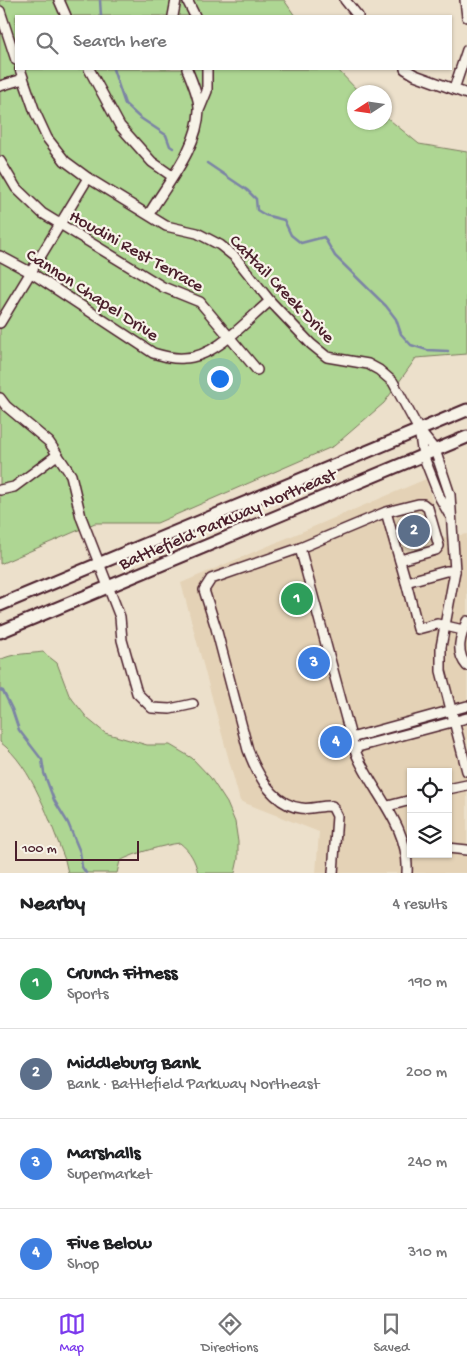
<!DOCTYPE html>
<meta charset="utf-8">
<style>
body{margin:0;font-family:"Gochi Hand",sans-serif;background:#f2f2f2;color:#202124}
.controls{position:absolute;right:15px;bottom:15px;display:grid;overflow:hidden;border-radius:0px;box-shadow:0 1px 4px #0004}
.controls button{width:45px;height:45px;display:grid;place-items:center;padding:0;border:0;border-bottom:1px solid #e0e0e0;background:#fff;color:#202124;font:25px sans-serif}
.compass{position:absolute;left:347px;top:85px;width:45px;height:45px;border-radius:50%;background:#fff;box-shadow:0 1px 4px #0004;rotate:258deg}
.scale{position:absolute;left:15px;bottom:12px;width:124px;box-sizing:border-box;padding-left:5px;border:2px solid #4a1f2b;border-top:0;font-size:14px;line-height:18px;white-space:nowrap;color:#4a1f2b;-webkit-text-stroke:4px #f7f3e8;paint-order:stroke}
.you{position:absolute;left:219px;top:378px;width:18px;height:18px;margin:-12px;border:4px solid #fff;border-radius:50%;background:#1a73e8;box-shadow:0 0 0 8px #1a73e833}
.badge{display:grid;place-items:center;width:32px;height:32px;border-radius:50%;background:#7c3aed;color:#fff;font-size:16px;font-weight:700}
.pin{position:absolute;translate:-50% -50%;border:2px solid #fff;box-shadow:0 1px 5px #0006}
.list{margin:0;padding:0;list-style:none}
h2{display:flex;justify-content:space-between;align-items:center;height:65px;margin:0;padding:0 20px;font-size:21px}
h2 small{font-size:16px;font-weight:400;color:#757577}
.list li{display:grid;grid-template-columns:32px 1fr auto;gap:15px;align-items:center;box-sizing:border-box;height:90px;padding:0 20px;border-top:1px solid #e0e0e0}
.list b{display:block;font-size:19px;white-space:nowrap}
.list p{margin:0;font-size:16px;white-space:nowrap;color:#757577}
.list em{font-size:16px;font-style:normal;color:#757577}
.icon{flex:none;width:28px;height:28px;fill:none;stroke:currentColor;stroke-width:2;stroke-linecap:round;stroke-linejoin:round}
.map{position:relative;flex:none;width:467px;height:873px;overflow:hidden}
.search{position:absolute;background:#fff;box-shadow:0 1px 4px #0004;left:15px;right:15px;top:15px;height:55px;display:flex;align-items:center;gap:12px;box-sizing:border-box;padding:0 18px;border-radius:0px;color:#757577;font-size:19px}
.sheet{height:425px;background:#fff}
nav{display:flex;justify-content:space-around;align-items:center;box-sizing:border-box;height:70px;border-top:1px solid #e0e0e0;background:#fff;font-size:14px;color:#757577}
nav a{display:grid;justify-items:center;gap:2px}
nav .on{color:#7c3aed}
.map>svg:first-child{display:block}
.built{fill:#e4d2b6;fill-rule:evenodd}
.green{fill:#aed693;stroke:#7c7a5f}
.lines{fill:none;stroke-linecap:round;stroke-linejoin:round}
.stream{stroke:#7b84a5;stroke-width:2.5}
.minor-casing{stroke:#4a1f2b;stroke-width:12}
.major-casing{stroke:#4a1f2b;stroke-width:15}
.minor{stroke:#f7f3e8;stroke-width:9}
.major{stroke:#f7f3e8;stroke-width:11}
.labels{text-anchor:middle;stroke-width:4.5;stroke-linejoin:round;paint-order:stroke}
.street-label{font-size:18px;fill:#4a1f2b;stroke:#f7f3e8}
</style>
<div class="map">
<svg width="467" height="873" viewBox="0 0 467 873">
<rect width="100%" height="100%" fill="#ece0cb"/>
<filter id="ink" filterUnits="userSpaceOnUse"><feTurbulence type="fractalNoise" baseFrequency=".02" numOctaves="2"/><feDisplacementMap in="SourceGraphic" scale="10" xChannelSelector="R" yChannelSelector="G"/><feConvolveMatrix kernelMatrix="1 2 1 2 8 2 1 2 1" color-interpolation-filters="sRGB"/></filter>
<g filter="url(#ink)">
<!-- built -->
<path class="built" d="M426,479l16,59 25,-4v339h-151l3,-41 -79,-31 -59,-218zM411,772h37v82h-37z"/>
<!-- green -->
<g class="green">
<polygon points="0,0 284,0 295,16 16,16 16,69 337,69 359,92 354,92 354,122 384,122 385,116 419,144 467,152 467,354 416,358 384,403 334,446 157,523 95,523 0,564"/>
<path d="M43,652l14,11 12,32 19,24 17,14 42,12h23l22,13 18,19 17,26 8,19 3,20v17l-3,14h-37c-3,-13 -8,-22 -18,-30 -16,2 -46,10 -60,18l-3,12h-49l-3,-13c-15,-38 -32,-93 -65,-118v-82c12,-7 30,-6 43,-8z"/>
</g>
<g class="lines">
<!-- stream -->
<g class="stream">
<polyline points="100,0 101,16"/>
<polyline points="113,69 125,104 139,117 166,135 170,146 173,148"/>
<polyline points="207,163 247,190 256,199 257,210 265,215 284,220 291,235 301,243 324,237 335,256 386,306 396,319 401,334 411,345 427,350 448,351"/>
<polyline points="0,690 3,691 12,709 19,730 42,760 44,773 54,800 68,823 80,852 82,867 86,873"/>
</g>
<!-- minor casing -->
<g class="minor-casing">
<g id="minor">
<polyline points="59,0 66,16"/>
<polyline points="187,0 195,16"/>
<polyline points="345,0 358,16"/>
<polyline points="465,0 467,17"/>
<polyline points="0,11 16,60"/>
<polyline points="173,16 176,0"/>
<polyline points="20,69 35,112 47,138 65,161 88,178 166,226 197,233 220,245 235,257 270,301 311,344 327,357 368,364 379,370 393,382 419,430 435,450 450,495 455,571 441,647 441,671 467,771"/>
<polyline points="89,69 120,126 152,162 172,176"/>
<polyline points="405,69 415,75 467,94"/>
<polyline points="0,86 23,79"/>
<polyline points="454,89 467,50"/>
<polyline points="200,108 207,91 207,69"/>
<polyline points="0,161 16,188 42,213 163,287 200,302 257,370"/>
<path d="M149,214c19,-32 49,-66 50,-104 1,-11 -8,-31 -12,-41"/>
<path d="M0,256l30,16 123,81c10,3 20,6 31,5 31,0 63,-38 86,-57"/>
<polyline points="0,323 88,178"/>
<polyline points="0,398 6,406 49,442 71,475 81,517 120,617 122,640 137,693 152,708 170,709 193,704"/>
<polyline points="419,430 423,455 440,498 449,514"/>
<polyline points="0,490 14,487 57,455"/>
<polyline points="386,512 418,504 423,504 428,508 439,546 436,550 400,560"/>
<path d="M300,548l54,200c15,42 56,76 53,125"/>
<polyline points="406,582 418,629 437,624 463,630"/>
<path d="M467,621c-7,16 -12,31 0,45"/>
<polyline points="351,738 467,706"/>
<polyline points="354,748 467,718"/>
<polyline points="448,789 467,785"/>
<polyline points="388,806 411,800"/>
<polyline points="448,848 467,850"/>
<path d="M333,873l4,-57 -5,-10c-10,-1 -21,4 -31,2 -28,-3 -44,-34 -53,-58l-32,-122 -12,-38 7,-11 89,-31 86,-36 20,70 40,-11h9"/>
</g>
</g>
<!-- major casing -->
<g class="major-casing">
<g id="major">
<polyline points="0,605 467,410"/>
<polyline points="0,632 467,437"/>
</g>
</g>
<!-- minor -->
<use href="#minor" class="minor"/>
<!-- major -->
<use href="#major" class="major"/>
</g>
</g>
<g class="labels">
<!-- street labels -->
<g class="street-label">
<text transform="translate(137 250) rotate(29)" y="6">Houdini Rest Terrace</text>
<text transform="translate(283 288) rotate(46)" y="6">Cattail Creek Drive</text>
<text transform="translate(93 294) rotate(33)" y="6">Cannon Chapel Drive</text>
<text transform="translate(227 518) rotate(-23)" y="6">Battlefield Parkway Northeast</text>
</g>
</g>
</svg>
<div class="controls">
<button><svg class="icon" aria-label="locate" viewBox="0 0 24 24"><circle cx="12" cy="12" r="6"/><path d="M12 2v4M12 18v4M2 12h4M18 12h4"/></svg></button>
<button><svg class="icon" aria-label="layers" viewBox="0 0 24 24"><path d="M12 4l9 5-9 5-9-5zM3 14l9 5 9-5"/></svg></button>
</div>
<svg class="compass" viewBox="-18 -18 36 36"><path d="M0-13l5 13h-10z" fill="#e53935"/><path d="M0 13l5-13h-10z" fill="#757577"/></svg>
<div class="scale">100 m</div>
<div class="you"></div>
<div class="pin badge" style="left:297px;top:599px;background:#2e9e5b">1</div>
<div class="pin badge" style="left:414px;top:531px;background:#5c6f8a">2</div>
<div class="pin badge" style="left:314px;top:663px;background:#3f7fe0">3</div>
<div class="pin badge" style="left:336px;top:742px;background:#3f7fe0">4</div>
<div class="search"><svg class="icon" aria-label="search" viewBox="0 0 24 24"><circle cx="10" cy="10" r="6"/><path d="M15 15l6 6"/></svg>Search here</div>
</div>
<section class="sheet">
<h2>Nearby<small>4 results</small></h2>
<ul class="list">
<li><span class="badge" style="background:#2e9e5b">1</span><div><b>Crunch Fitness</b><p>Sports</p></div><em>190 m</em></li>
<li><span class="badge" style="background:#5c6f8a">2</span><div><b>Middleburg Bank</b><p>Bank · Battlefield Parkway Northeast</p></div><em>200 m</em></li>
<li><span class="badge" style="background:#3f7fe0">3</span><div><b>Marshalls</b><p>Supermarket</p></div><em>240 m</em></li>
<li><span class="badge" style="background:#3f7fe0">4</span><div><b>Five Below</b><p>Shop</p></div><em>310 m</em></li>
</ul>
</section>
<nav>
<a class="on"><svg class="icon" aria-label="map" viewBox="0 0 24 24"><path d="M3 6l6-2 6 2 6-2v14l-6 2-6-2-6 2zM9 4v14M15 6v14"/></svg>Map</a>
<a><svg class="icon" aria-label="directions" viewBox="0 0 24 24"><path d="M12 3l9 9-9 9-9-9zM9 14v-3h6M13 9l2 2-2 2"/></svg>Directions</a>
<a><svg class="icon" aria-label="saved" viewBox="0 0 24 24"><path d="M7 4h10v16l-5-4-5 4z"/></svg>Saved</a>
</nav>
